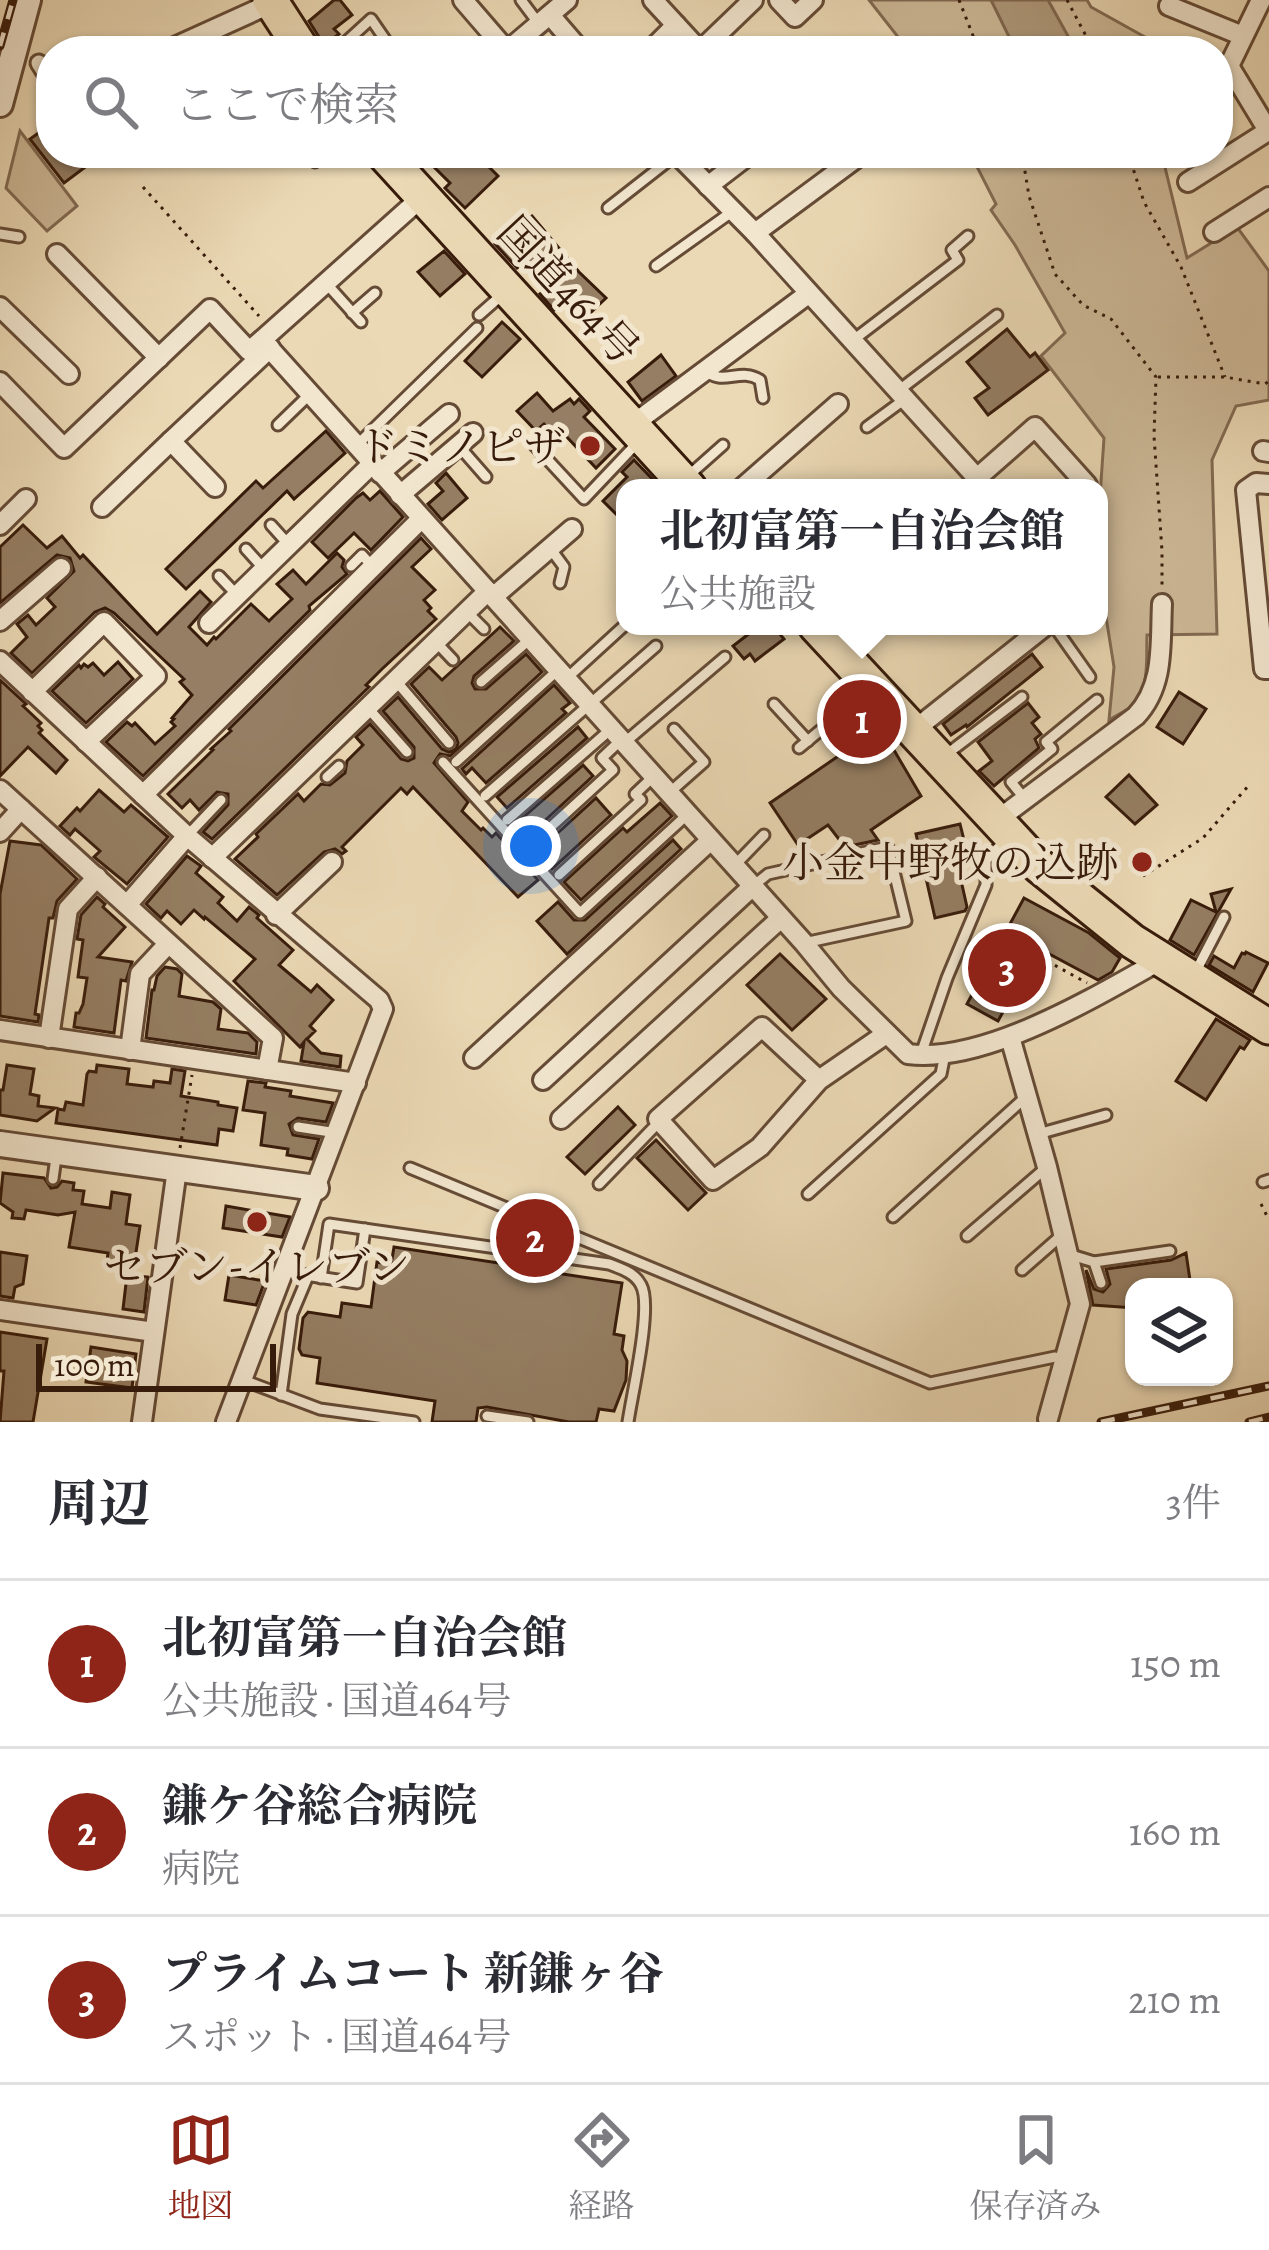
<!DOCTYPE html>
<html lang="ja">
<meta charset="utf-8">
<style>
body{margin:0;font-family:Alegreya,"Noto Serif JP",serif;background:#f2f2f3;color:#2b2b33}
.controls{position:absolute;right:36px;bottom:36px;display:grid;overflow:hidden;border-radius:24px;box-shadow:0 3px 9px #0004}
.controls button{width:108px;height:108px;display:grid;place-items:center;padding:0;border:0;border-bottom:3px solid #e1e1e2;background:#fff;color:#2b2b33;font:60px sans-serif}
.scale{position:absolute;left:36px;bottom:30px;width:240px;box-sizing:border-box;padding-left:12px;border:6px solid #381c0b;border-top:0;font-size:33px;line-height:42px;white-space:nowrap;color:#381c0b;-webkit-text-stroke:9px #f2e6cf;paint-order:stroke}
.you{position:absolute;left:531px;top:846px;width:42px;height:42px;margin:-30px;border:9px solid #fff;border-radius:50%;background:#1a73e8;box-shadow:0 0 0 18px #1a73e833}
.badge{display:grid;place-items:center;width:78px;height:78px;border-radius:50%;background:#8f2418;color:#fff;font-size:39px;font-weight:700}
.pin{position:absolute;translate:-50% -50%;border:6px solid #fff;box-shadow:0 3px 12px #0006}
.popup{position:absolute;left:616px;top:479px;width:492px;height:156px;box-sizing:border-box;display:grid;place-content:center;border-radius:24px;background:#fff;filter:drop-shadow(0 3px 9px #0005);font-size:39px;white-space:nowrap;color:#7c7c81}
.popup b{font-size:45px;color:#2b2b33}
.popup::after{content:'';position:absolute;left:50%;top:100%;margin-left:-24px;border:24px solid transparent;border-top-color:#fff}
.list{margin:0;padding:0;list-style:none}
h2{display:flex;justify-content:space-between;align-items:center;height:156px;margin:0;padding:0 48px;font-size:51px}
h2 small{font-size:39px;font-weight:400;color:#7c7c81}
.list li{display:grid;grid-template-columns:78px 1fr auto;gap:36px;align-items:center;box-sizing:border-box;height:168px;padding:0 48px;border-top:3px solid #e1e1e2}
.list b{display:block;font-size:45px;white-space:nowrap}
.list p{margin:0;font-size:39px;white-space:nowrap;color:#7c7c81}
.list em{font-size:39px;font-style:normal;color:#7c7c81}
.icon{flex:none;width:66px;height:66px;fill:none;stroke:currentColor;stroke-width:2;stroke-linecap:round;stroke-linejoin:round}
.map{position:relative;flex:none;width:1269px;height:1422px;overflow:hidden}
.search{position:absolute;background:#fff;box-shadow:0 3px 9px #0004;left:36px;right:36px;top:36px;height:132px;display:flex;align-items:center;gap:30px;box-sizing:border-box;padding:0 42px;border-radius:48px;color:#7c7c81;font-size:45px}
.sheet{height:660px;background:#fff}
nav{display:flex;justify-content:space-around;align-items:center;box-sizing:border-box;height:168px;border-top:3px solid #e1e1e2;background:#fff;font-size:33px;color:#7c7c81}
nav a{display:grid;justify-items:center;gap:6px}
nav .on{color:#8f2418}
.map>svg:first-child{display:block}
.green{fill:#cdb998;stroke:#826a52;stroke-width:3}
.water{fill:#ae997b;stroke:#7f674e;stroke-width:3}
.building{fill:#957e63;stroke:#381c0b;stroke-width:3}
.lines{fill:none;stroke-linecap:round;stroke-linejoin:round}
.service-casing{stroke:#654b36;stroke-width:15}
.pedestrian-casing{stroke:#654b36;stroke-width:21}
.minor-casing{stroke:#654b36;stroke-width:24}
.tertiary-casing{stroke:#654b36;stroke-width:30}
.trunk-casing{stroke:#381c0b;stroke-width:39}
.path{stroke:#381c0b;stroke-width:3;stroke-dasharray:3 6;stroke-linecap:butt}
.service{stroke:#f2e6cf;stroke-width:9}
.pedestrian{stroke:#f2e6cf;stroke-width:15}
.minor{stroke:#f2e6cf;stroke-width:18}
.tertiary{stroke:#f2e6cf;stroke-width:24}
.trunk{stroke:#ebd9b5;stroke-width:33}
.rail-casing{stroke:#381c0b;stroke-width:9}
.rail{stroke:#f2e6cf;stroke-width:4.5;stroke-dasharray:14;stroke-linecap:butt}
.poi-dot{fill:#8f2418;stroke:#f2e6cf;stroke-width:4.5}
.labels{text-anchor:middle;stroke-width:10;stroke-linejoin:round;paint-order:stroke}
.street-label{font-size:42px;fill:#381c0b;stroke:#f2e6cf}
.poi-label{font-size:42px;fill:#381c0b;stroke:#f2e6cf;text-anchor:end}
</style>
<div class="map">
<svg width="1269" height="1422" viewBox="0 0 1269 1422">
<rect width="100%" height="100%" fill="#ebd9b5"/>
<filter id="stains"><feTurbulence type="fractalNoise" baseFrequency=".00167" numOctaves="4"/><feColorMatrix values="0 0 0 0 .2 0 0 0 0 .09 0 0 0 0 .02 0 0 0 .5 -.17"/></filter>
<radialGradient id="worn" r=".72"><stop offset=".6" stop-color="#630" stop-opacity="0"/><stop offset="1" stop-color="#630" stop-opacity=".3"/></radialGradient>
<!-- green -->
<g class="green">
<polygon points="869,0 1087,0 1091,7 1170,51 909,51"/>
<polygon points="20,131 77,206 47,231 6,188"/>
<path d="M970,153h198l-5,6 24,99 50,-31 32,44v129l-33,6 -24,54 5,174 -70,1c-1,20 3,53 -13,69 -6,6 -17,11 -25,16l5,-53 -15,-94v-62l5,-73 -63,-82 24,-23 -50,-88 -24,-35 5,-6z"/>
</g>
<!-- water -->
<polygon class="water" points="991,0 1048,0 1073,45 1072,51 1016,51"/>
<!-- building -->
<g class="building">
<polygon points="334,0 340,0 352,15 334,29 339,34 324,45 309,21"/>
<polygon points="51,124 51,153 104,153 64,183 30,139"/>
<polygon points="449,153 462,153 471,162 478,156 498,176 465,208 445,188 450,183 435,168"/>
<polygon points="532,216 579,272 606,298 584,319 565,300 554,310 540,294 547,288 525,262 517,268 495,244"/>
<polygon points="444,251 465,274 440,296 418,272"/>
<polygon points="502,322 520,339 482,377 465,361"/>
<polygon points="1007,329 1030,357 1035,353 1048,370 988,415 975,398 989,388 967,362"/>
<polygon points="661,355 676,376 642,401 628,382"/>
<polygon points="537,393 553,411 570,399 574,404 579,399 590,411 584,417 615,449 596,468 565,435 559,440 544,424 536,431 517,411"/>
<polygon points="326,431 345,453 294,499 287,491 186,589 166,569 256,481 263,488"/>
<polygon points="634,460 661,488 625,488 625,523 603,501 627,477 622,472"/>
<polygon points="446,473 467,498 442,520 428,504 443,491 436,483"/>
<polygon points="380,491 403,517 371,550 354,533 328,558 312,542 356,498 363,493 370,500"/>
<polygon points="23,525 47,548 62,536 80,558 83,555 157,634 200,591 211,602 189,627 207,645 214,637 216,639 251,604 269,621 273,617 292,599 277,584 293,570 306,584 337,553 344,560 342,567 347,574 309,606 310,610 143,776 106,742 127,722 132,726 135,723 155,744 175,726 171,722 174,719 172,718 192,695 180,682 184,679 114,613 105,608 95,612 32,673 11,653 27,637 17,624 28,615 36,625 55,607 47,598 74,571 70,558 57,555 0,603 0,547"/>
<polygon points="421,538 431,549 412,567 435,590 424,600 431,608 428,611 436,619 382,669 366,685 369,687 212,839 203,832 228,805 228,794 217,792 199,810 190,800 182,808 168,794 213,750 211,749 231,731 229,729"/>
<polygon points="759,626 773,626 784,639 755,661 750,654 744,659 733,646"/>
<polygon points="500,627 514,641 474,676 472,683 475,689 486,689 526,654 542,672 450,756 440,754 434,763 468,802 462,811 481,830 483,828 492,837 496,833 538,880 518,897 413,787 407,794 401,788 342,847 346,851 342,854 335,849 324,852 277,895 235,859 258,837 256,834 298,794 304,801 321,784 330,785 345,773 347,761 363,745 356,737 370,724 401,759 408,761 414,758 414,747 383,711 398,697 442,749 449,752 456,749 458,743 456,737 411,684 429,667 442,680"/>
<polygon points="1032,654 1042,667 967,727 966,725 951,735 943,724"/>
<polygon points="118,662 133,679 86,723 52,691 79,665 81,668 84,664 88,667 93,663 104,675"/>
<polygon points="0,680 26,704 23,706 41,723 38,726 42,730 39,733 67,760 56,773 28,747 0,776"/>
<polygon points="554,685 570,703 562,709 566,713 486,783 472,768 466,774 462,769"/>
<polygon points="1179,692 1206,709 1183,744 1157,727"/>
<polygon points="1028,703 1039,717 1032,723 1041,734 1035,739 1039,748 994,786 979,771 992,761 978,742"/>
<polygon points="863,707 878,723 921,796 871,830 878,840 845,847 828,825 798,845 770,803 853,746 839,727"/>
<polygon points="578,727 587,738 507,808 497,797"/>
<polygon points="583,765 593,776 525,839 513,826"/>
<polygon points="1129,775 1157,805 1135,824 1106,797"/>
<polygon points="99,790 124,812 131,805 168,837 127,884 94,857 100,851 82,835 75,829 70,835 60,826 77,808 80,811"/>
<polygon points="596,798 611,815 552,869 537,852"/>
<polygon points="660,803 672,816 581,900 564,882 623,828 627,832"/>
<polygon points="960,824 968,856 956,858 967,907 965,911 935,918 916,834"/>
<polygon points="673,840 681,849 567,954 537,921 558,902 574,920 585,920"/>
<polygon points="10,841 41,845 77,879 57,901 53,918 49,918 35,1014 39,1015 38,1022 0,1016 0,894"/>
<polygon points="187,856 201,866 196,873 223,897 218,903 237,921 249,907 259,915 257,918 293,950 279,965 311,992 317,985 333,1000 310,1026 315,1031 307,1039 321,1053 341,1056 340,1067 301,1061 304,1042 300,1047 234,981 255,959 205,917 204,919 194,910 181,924 167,911 161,918 146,904"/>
<polygon points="1231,889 1194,955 1170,940 1191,900 1216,912 1211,894"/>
<polygon points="97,897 105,904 103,907 125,927 98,957 132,962 126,981 121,980 114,1033 74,1027 76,1013 79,1013 83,1004 87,978 78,977 83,940 77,939 81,915"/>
<polygon points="1024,898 1089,933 1120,958 1112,972 1098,980 1038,948 998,1021 967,1004"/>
<polygon points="1246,952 1268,963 1253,992 1209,965 1214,956 1234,968 1242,953 1245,954"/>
<polygon points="780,954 826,999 792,1030 747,985"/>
<polygon points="165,967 177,969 182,974 179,996 213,1002 221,1009 218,1029 248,1033 257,1042 256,1054 146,1038 152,990 154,990 157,976"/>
<polygon points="1216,1019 1250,1040 1244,1049 1240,1047 1206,1100 1176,1081"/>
<polygon points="7,1065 34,1069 30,1094 39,1096 38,1106 55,1108 37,1121 0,1115 0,1090 3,1090"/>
<polygon points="97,1065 129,1069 127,1084 153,1087 154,1081 170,1083 172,1069 185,1071 181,1096 218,1102 218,1105 237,1108 233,1131 219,1129 217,1145 56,1123 58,1109 64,1110 66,1102 83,1105 87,1074 89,1071 96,1072"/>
<polygon points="248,1081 266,1083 265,1087 291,1091 290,1096 333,1103 326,1122 298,1118 289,1124 293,1135 319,1139 312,1159 287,1155 288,1149 261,1145 265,1113 243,1110"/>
<polygon points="618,1107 635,1125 585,1174 567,1157"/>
<polygon points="656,1140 706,1193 688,1210 637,1158"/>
<polygon points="3,1173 44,1178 51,1188 57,1187 62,1181 74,1183 73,1190 84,1191 82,1204 110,1208 112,1192 130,1195 126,1224 140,1226 133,1272 106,1268 108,1253 69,1247 75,1212 58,1215 26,1210 24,1219 12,1218 13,1212 0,1203"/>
<polygon points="226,1206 290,1217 282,1237 223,1228"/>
<polygon points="394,1247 537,1269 537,1267 544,1268 545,1265 557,1267 556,1273 622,1283 614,1334 624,1336 622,1350 627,1361 626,1380 614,1411 599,1409 596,1422 569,1422 487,1407 478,1408 476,1422 432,1422 435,1401 317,1383 320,1358 302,1355 299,1349 303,1318 308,1312 340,1317 342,1303 371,1307 377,1262 391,1265"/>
<polygon points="0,1252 27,1256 23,1284 15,1287 13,1298 0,1296"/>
<polygon points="1186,1253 1191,1287 1134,1287 1134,1308 1093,1305 1086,1270 1094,1289 1103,1292 1110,1284 1106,1269 1171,1260"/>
<polygon points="127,1275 148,1277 144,1312 123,1309"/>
<polygon points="229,1275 265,1281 256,1305 225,1300"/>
<polygon points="0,1332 47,1339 33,1422 0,1422 4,1371 0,1371"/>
<polygon points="91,1347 136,1354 132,1388 86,1382"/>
</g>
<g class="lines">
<!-- service casing -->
<g class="service-casing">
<g id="service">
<polyline points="521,0 539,24"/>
<polyline points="336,51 371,19 393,51"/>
<polyline points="307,153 315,162 325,153"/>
<polyline points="549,160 560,153"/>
<polyline points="608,208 677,154"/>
<polyline points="0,234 19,237"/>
<polyline points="656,266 733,211"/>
<polyline points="325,282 361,322"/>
<polyline points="352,313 375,293"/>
<polyline points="479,315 504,293"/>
<polyline points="852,341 958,260 952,250 968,236"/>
<path d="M705,370c17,17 35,-3 55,10l3,18"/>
<polyline points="898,391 997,315"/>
<polyline points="278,425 310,394"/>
<polyline points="867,427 905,399"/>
<polyline points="458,445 486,477"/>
<polyline points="356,446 477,328"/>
<polyline points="535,446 584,499 639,441"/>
<polyline points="687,477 723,445"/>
<polyline points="271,525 289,545"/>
<polyline points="550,548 564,567 560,583"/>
<polyline points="246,549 264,569"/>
<polyline points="351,566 362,555 372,566"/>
<polyline points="219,576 237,595"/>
<polyline points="467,612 484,629"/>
<polyline points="1054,626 1090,677"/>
<polyline points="436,642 453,660"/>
<polyline points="567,678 625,625"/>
<polyline points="396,681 449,743"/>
<polyline points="481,682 530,639"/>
<polyline points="774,704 808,741"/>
<polyline points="368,708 407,752"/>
<polyline points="624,743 725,657"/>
<polyline points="799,748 868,691"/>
<polyline points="943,757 1022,697"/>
<polyline points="443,762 580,913 688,814"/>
<polyline points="456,762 558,670"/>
<polyline points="327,777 339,766"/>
<polyline points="669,793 704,762 674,729"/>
<polyline points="485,796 656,646"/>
<polyline points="1025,799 1011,782 1052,749 1046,742 1097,700"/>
<polyline points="507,820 611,729"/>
<polyline points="187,836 221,800"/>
<polyline points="530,846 613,770 602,758 621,740"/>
<polyline points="734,866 764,835"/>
<polyline points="559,875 641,800 635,794 654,776"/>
<polyline points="753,886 768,874 888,847 906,921 804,943"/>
<polyline points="1194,975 1224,917"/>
<polyline points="921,1054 947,978 986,885 986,860 1006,840"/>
<polyline points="298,1127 337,1133"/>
<polyline points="1038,1134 1106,1115"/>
<polyline points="410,1168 930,1383 1055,1357"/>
<polyline points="53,1179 56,1157"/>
<polyline points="1263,1182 1269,1180"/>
<polyline points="599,1184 660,1121"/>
<polyline points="808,1194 941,1074 945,1054"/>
<polyline points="893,1217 1027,1096"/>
<polyline points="967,1236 1047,1167"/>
<polyline points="1068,1254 1094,1262 1101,1283"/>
<polyline points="1094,1262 1170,1251"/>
<polyline points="1022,1270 1063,1234"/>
<polyline points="286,1272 357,1283 365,1229"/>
<path d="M321,1278l8,-54 280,40c13,5 26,9 32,21 12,21 -9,109 -13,137"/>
<polyline points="243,1380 320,1409 414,1422"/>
<polyline points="281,1395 292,1314 308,1276"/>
<polyline points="487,1416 528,1422"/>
</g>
</g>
<!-- pedestrian casing -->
<g class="pedestrian-casing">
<polyline id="pedestrian" points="39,63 51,82"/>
</g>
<!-- minor casing -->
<g class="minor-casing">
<g id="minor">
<polyline points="463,0 507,51 567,0"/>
<polyline points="653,0 700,51"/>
<polyline points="779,0 795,17 813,0"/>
<polyline points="1261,0 1229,66 1269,132"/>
<polyline points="1169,6 1243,36"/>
<polyline points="550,15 581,51"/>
<polyline points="166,51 272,3"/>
<polyline points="650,51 676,25"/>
<polyline points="700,51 753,0"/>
<polyline points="676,153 755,233 986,488"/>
<polyline points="1188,182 1268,131"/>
<polyline points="708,186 751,153"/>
<path d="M422,197l-160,143 542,603 37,45 67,66c76,10 187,-57 253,-94"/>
<polyline points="1214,232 1269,197"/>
<polyline points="755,233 863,153"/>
<polyline points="57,254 159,358"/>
<polyline points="0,307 69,374"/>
<polyline points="0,382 64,448 210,309 249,351 262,340"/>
<polyline points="632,425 808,294"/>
<polyline points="1263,451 1269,452"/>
<polyline points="380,473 449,414"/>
<polyline points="977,478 1035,427 1087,485 1084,488"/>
<polyline points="1269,484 1256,483 1246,490 1264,669 1269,669"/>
<polyline points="215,487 171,441 270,348"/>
<polyline points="742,488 838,404"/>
<polyline points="400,495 473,433"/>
<polyline points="102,507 171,441"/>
<polyline points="0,525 26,499"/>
<polyline points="493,597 572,529"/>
<polyline points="0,621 61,568"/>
<polyline points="209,623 372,464"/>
<polyline points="0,661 187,836 379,1000 383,1009 226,1422"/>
<polyline points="32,692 104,622 156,676 86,742"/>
<polyline points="913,731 1045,626"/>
<polyline points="0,790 273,1038 267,1070"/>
<polyline points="143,795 421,519"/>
<path d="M996,821l140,-105c29,-31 24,-72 26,-112"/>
<polyline points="0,832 21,809"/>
<polyline points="212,858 488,591"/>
<polyline points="127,905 187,836"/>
<polyline points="276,915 332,862"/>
<polyline points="0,1030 356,1083"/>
<polyline points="1010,1037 1047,1167 1080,1304 1048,1419"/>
<polyline points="49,1038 68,909 97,877"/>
<polyline points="130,1050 140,974 168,944"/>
<polyline points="474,1058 711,840"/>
<polyline points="543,1080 753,886"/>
<polyline points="819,1080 762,1027 658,1119 713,1180 760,1147 819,1080 886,1034"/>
<polyline points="561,1119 781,918"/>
<polyline points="0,1310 154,1332"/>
<polyline points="142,1422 177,1169"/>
</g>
</g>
<!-- tertiary casing -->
<g class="tertiary-casing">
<g id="tertiary">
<polyline points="0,104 28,0"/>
<polyline points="0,1144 316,1188"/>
</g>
</g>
<!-- trunk casing -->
<g class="trunk-casing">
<g id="trunk">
<polyline points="270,0 303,51"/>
<polyline points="383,153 689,488"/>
<polyline points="816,626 1039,866 1132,941 1269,1027"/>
</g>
</g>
<!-- path -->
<g class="path">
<polyline points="959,0 979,51"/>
<polyline points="1067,0 1094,51"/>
<polyline points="1022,153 1029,196 1055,274 1083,305 1111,319 1156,377 1154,436 1162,551 1162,588"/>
<polyline points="1128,153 1144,202 1181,267 1225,377"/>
<polyline points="143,187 259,316"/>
<polyline points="1158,377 1225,377 1265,384 1269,381"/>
<polyline points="1143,876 1203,838 1249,785"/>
<polyline points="1047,961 1087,983"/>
<polyline points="180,1148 192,1075"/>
<polyline points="1261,1204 1269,1220"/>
</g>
<!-- service -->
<use href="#service" class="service"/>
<!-- pedestrian -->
<use href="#pedestrian" class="pedestrian"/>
<!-- minor -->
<use href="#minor" class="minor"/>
<!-- tertiary -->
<use href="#tertiary" class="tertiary"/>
<!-- trunk -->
<use href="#trunk" class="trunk"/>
<!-- rail casing -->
<g class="rail-casing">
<g id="rail">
<polyline points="0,46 13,0"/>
<polyline points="1101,1422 1269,1386"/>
<polyline points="1249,1422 1269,1417"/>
</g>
</g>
<!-- rail -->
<use href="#rail" class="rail"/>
</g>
<!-- markers -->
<g class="poi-dot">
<circle cx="590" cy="446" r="12"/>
<circle cx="1142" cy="862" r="12"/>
<circle cx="257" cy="1222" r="12"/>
</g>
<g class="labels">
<!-- street labels -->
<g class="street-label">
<text transform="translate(569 290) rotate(47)" y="15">国道464号</text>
</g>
<!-- poi labels -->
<g class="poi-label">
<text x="566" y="461">ドミノピザ</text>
<text x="1118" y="877">小金中野牧の込跡</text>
<text x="257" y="1281" text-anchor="middle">セブン-イレブン</text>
</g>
</g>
<rect width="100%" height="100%" filter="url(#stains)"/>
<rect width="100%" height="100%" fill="url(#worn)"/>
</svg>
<div class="controls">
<button><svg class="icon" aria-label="layers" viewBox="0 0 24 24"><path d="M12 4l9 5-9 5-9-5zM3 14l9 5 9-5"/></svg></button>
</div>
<div class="scale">100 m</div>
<div class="you"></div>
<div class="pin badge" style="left:862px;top:719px">1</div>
<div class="popup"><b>北初富第一自治会館</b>公共施設</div>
<div class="pin badge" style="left:535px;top:1238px">2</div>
<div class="pin badge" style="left:1007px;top:968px">3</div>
<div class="search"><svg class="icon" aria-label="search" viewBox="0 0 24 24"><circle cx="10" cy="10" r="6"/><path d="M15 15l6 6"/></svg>ここで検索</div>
</div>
<section class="sheet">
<h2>周辺<small>3件</small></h2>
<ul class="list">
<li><span class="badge">1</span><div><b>北初富第一自治会館</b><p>公共施設 · 国道464号</p></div><em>150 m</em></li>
<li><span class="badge">2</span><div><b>鎌ケ谷総合病院</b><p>病院</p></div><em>160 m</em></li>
<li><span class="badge">3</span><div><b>プライムコート 新鎌ヶ谷</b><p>スポット · 国道464号</p></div><em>210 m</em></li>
</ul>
</section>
<nav>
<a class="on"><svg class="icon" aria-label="map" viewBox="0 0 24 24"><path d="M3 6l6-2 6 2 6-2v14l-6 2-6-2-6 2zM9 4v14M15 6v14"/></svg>地図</a>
<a><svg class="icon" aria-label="directions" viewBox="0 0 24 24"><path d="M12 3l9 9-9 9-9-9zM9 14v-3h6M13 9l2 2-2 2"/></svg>経路</a>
<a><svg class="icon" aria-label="saved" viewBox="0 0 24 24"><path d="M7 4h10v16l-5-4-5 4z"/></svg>保存済み</a>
</nav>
